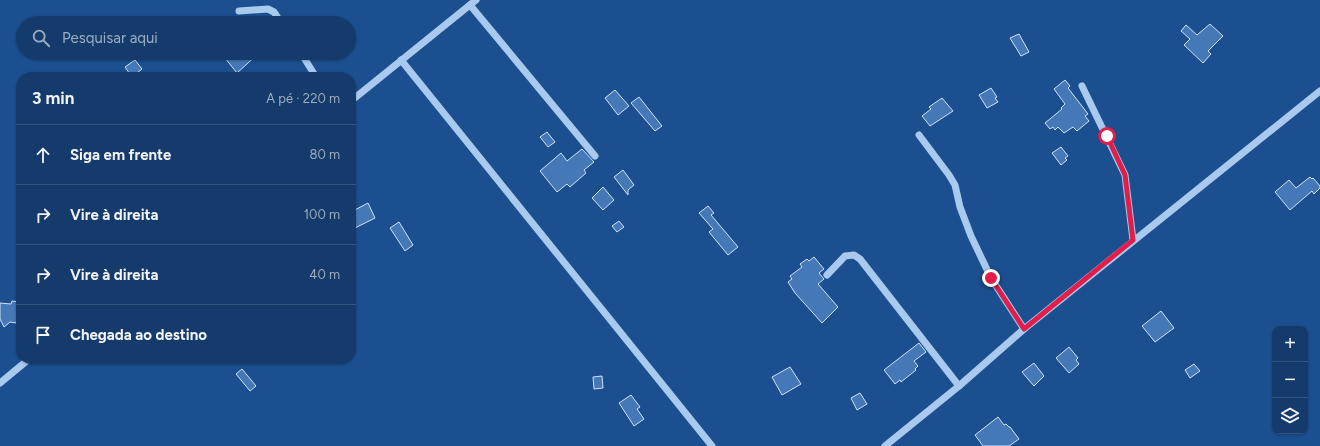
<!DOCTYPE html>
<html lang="pt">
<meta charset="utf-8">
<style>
body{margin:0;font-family:Figtree,sans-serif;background:#214673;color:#f1f3f6}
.controls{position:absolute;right:12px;bottom:12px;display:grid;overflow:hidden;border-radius:8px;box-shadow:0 1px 3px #0004}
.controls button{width:36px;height:36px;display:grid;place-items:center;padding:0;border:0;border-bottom:1px solid #33557e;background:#143b6b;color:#f1f3f6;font:20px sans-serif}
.stop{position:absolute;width:12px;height:12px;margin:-9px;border:3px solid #e11d48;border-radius:50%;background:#fff}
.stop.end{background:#e11d48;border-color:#fff;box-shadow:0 1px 4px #0008}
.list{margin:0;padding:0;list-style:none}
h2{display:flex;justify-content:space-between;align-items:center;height:52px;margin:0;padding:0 16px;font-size:17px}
h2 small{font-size:13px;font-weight:400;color:#9dadc1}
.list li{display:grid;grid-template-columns:26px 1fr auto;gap:12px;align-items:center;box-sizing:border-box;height:60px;padding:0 16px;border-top:1px solid #33557e}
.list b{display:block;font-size:15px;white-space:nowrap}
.list em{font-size:13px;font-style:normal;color:#9dadc1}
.icon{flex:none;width:22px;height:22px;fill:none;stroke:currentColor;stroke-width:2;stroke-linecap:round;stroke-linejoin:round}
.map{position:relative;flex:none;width:1320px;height:446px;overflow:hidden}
.search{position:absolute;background:#143b6b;box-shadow:0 1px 3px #0004;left:16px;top:16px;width:340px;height:44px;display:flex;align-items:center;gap:10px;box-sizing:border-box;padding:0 14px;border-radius:22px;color:#9dadc1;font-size:15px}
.panel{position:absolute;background:#143b6b;box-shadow:0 1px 3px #0004;left:16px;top:72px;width:340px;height:292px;border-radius:16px}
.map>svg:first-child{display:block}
.building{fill:#4478b7;stroke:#cfe3fa}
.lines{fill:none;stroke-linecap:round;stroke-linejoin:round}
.minor{stroke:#a9c9ee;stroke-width:7}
.route{stroke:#e11d48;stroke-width:5}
</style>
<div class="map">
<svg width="1320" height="446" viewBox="0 0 1320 446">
<rect width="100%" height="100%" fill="#1b4f8f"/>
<!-- building -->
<g class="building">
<polygon points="1210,24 1223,36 1208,51 1211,54 1203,63 1184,45 1190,39 1181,31 1186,25 1197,35"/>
<polygon points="1019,34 1029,52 1021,56 1010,38"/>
<polygon points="221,53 259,53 237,73"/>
<polygon points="135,60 142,69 132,77 125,67"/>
<polygon points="1065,80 1070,86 1068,88 1088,114 1085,116 1089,121 1077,131 1073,127 1064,133 1058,127 1055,130 1053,127 1050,129 1045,123 1062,109 1061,108 1065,104 1054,89"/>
<polygon points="991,88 997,97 995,98 998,102 987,108 979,95"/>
<polygon points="615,90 629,106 618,115 605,98"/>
<polygon points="639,97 662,126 655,131 631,103"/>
<polygon points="942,98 953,111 930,126 922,116 931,109 929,107"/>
<polygon points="547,132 555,142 548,147 540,137"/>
<polygon points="1061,147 1068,156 1065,158 1067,160 1061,165 1052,153"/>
<polygon points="582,149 594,162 584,170 586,173 570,187 567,184 557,192 540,171 561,153 567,161"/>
<polygon points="623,170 634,185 628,190 628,195 614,177"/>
<polygon points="1310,177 1312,179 1313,178 1320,186 1320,188 1314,194 1312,191 1290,210 1275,192 1289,180 1296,188"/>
<polygon points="603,187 614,200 603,210 592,198"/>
<polygon points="368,203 375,218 351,230 351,212"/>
<polygon points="708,206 714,213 711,215 738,247 728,255 709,232 713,229 699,213"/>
<polygon points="619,221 624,227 617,232 612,226"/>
<polygon points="399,222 413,245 405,251 390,228"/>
<polygon points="814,257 824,269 819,273 824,279 818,284 838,307 822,323 795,293 788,282 792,279 790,276 802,267 800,264 807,259 809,261"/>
<polygon points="12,301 20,302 17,319 16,323 10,322 4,327 0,319 0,303 11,304"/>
<polygon points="1161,311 1174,328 1155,342 1142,326"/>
<polygon points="919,343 926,352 914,361 918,366 915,369 916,370 901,382 900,380 895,384 884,370"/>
<polygon points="1069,347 1078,358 1076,360 1079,364 1069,373 1056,358"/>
<polygon points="1034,363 1044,376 1034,386 1022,372"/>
<polygon points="1194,364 1200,371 1190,378 1185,370"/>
<polygon points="790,367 801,384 782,395 772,377"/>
<polygon points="242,369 256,386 250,391 236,374"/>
<polygon points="602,376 603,388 594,389 593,377"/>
<polygon points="860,393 867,404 857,410 851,398"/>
<polygon points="631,395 640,407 637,409 644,419 634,426 619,403"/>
<polygon points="998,417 1004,425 1006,424 1009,427 1010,427 1019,439 1009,446 983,446 975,435"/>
</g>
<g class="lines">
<!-- minor -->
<g class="minor">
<polyline points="470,5 595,156"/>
<polyline points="239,11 268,9 274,12 281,23"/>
<polyline points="301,53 316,77"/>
<polyline points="401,60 712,446"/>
<polyline points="1082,86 1125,175 1133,240"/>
<polyline points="351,101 476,0"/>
<polyline points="919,135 949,175 955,185 960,207 971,236 991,278 1024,329"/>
<polyline points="827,275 845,256 854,255 860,259 959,386"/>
<polyline points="0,383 29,359"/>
<polyline points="885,446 959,386 1024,329 1320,91"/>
</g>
</g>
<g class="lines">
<!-- route -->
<polyline class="route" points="991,278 1024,329 1133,240 1125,175 1107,136"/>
</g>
</svg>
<div class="controls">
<button>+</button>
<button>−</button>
<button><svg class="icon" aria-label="layers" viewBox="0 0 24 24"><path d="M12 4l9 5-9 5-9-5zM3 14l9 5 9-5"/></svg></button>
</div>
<div class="stop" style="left:1107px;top:136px"></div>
<div class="stop end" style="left:991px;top:278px"></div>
<div class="search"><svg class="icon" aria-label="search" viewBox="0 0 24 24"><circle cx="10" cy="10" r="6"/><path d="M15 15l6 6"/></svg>Pesquisar aqui</div>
<section class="panel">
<h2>3 min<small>A pé · 220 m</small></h2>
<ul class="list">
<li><svg class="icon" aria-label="ahead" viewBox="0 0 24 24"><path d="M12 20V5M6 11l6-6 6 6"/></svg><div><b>Siga em frente</b></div><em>80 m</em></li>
<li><svg class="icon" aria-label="right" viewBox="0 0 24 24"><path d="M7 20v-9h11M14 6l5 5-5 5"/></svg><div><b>Vire à direita</b></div><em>100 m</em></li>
<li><svg class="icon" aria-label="right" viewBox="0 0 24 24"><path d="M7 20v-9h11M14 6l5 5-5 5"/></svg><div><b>Vire à direita</b></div><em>40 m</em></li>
<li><svg class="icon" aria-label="arrive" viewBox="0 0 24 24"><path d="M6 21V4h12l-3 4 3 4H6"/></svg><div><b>Chegada ao destino</b></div></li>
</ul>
</section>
</div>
